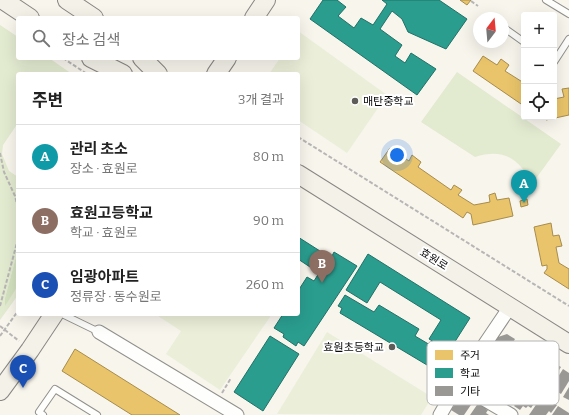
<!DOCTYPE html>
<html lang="ko">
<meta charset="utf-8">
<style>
body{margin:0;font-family:Bitter,"Noto Sans KR",serif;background:#f6f6f6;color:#222}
.controls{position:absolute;right:12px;top:12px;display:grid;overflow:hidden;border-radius:4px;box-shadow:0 4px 16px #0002}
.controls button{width:36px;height:36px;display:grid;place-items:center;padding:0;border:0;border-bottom:1px solid #e0e0e0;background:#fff;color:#222;font:20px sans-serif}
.compass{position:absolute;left:473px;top:12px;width:36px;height:36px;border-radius:50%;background:#fff;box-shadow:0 4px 16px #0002;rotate:16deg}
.you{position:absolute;left:397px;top:155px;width:14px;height:14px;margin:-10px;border:3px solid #fff;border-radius:50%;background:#1a73e8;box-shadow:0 0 0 6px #1a73e833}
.badge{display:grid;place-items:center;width:26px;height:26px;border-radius:50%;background:#7c3aed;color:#fff;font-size:13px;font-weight:700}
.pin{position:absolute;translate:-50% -33px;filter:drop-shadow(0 1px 2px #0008)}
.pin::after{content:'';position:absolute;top:21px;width:14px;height:12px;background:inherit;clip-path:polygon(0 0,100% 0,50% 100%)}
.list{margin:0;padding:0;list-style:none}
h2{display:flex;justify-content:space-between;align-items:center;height:52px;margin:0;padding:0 16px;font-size:17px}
h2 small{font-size:13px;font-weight:400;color:#767676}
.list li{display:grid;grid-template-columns:26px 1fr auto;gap:12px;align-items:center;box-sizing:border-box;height:64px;padding:0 16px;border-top:1px solid #e0e0e0}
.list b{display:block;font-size:15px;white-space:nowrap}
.list p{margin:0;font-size:13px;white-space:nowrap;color:#767676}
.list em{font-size:13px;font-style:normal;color:#767676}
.icon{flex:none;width:22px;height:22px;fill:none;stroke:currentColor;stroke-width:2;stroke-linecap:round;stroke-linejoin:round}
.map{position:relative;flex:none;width:569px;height:415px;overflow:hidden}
.search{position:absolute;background:#fff;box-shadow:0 4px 16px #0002;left:16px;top:16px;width:284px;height:44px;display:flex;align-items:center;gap:10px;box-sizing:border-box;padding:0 14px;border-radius:4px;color:#767676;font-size:15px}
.panel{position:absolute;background:#fff;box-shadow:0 4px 16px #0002;left:16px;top:72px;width:284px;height:244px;border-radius:4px}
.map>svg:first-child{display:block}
.green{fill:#e2ead0}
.forest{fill:#d3e1bf}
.pitch{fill:#ebefd9}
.homes{fill:#e9c46a;stroke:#a68c4d}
.schools{fill:#2a9d8f;stroke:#207167}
.building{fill:#9a9894}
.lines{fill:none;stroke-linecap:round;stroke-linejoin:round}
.lane-casing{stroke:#91908c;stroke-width:8}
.street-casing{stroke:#91908c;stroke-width:15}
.secondary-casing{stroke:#888683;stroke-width:20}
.path{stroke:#b7b6b5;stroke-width:2;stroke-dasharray:4 2;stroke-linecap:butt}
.lane{stroke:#fefefc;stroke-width:6}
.street{stroke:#fefefc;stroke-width:13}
.secondary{stroke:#f3f1e8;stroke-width:18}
.poi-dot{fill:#5d5c59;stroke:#fff;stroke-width:1.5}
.labels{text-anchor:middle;stroke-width:4;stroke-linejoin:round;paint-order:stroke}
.poi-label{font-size:11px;fill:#0a0a0a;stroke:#fff;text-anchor:start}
.street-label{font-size:11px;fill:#0a0a0a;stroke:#fff}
.key{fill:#fff;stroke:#b6b6b6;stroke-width:1}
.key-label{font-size:11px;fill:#0a0a0a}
</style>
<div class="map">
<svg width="569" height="415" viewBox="0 0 569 415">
<rect width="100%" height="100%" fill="#f8f5ed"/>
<!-- green -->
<g class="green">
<polygon points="0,25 18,37 18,58 49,58 72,74 18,74 18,123 3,145 2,154 9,171 18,177 18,185 16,185 18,190 18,249 5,298 5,305 18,286 18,295 0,320"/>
<path d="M457,72l104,72 -29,40c-13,-26 -29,-36 -57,-27l-54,-35z"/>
</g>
<!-- forest -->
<polygon class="forest" points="18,249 18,286 5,306 5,298"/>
<!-- pitch -->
<g class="pitch">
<polygon points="298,31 387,95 347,153 298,120 298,74 269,74 280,58 298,58"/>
<polygon points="155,314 272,314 220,390 166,354 181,331"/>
<polygon points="327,332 432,397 421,415 277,414"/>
</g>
<!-- homes -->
<g class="homes">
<polygon points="460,0 471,0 467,5"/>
<polygon points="483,56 497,65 501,59 509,65 505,71 524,83 524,106 473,71"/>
<polygon points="569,88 569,115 546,120 546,117 554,117 554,99 564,97 562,89"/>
<polygon points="390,148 409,161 412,155 421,162 418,167 451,190 454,185 462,190 458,195 474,205 490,202 489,195 495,193 497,200 509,198 513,216 473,225 471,214 467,212 463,218 380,162"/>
<polygon points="527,199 528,205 521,207 520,201"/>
<polygon points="551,223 553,236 559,235 562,246 556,247 559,263 569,269 569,289 544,273 547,269 547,265 542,266 534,227"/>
<polygon points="75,349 180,415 132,415 62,371"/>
</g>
<!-- schools -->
<g class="schools">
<polygon points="323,0 337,0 346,7 338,16 354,28 361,18 373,25 387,4 382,0 439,0 467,19 446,49 408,32 402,19 392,11 380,29 402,45 395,56 405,63 411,53 436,69 417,95 310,19"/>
<polygon points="298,237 331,258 334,252 357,266 304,346 298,342 296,346 283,337 284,334 274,328 283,314 298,314 298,291 307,277 314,281 319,273 298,259"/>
<polygon points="368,254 470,318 449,351 429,339 441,320 380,282 367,303 346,290"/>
<polygon points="345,295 374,312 379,305 419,329 415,336 447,355 439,368 433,365 432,368 340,313 342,308 338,306"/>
<polygon points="270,336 299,354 263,411 234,392"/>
</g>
<!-- building -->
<g class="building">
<polygon points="507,334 515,339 508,351 504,348 499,356 490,350 498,337"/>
<polygon points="550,361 561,367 549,386 539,380"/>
<polygon points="563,369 569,373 569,381 561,394 551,388"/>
<polygon points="528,387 540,395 531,408 528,406 526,408 523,406 520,410 514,406"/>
<polygon points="569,387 569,400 563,397"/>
<polygon points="463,392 475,399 464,415 459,415 451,410"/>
<polygon points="542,396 557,405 551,413 549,411 546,415 529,415"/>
<polygon points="479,402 487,407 486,409 488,410 486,413 489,415 470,415"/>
<polygon points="558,406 569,413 569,415 552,415"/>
</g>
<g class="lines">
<!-- lane casing -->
<g class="lane-casing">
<g id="lane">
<polyline points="546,0 569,14"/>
<polyline points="503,27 524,42"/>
<polyline points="554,62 569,39"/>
<polyline points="62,314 99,332"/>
<polyline points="43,415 39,412 55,389 97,415"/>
</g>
</g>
<!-- street casing -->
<g class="street-casing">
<g id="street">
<polyline points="99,332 237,415"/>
<polyline points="458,384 511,415"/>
<polyline points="440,415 458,384 510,307"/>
</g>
</g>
<!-- secondary casing -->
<g class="secondary-casing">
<g id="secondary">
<polyline points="3,0 30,18"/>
<polyline points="67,0 94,18"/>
<polyline points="254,18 266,0"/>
<polyline points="91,58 123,74"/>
<polyline points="142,58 158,74"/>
<polyline points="216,74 227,58"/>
<polyline points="298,174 569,344"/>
<polyline points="0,391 30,350 54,314"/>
</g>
</g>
<!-- path -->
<g class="path">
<polyline points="471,1 478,6"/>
<polyline points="63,58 87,74"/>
<polyline points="298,137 569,306"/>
<polyline points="0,153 4,172 15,196 18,208"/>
<polyline points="0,306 18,239"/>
<polyline points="0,326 19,341"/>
<polyline points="0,336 18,311"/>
<polyline points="222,393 231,378"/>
</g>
<!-- lane -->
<use href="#lane" class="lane"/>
<!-- street -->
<use href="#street" class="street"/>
<!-- secondary -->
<use href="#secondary" class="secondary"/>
</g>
<!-- markers -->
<g class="poi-dot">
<circle cx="355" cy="101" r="4"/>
<circle cx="392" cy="347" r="4"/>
</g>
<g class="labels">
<!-- poi labels -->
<g class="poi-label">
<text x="363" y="105">매탄중학교</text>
<text x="384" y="351" text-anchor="end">효원초등학교</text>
</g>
<!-- street labels -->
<g class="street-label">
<text transform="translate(434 259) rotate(32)" y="4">효원로</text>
</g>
</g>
<!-- legend -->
<rect x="427" y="341" width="132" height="64" rx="6" class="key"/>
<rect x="435" y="350" width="18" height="10" fill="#e9c46a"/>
<rect x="435" y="368" width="18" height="10" fill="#2a9d8f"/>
<rect x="435" y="386" width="18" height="10" fill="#9a9894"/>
<g class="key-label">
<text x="460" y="359">주거</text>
<text x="460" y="377">학교</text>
<text x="460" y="395">기타</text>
</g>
</svg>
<div class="controls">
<button>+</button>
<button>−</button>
<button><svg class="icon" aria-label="locate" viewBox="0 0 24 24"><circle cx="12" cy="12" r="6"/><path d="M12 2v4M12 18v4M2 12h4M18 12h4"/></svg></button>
</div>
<svg class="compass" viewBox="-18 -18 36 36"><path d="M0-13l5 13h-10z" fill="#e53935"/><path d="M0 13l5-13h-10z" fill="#767676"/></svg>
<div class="you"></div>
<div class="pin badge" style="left:524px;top:203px;background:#0f9aa8">A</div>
<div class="pin badge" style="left:322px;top:283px;background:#8d6e63">B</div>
<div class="pin badge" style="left:23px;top:388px;background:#1a4fb4">C</div>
<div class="search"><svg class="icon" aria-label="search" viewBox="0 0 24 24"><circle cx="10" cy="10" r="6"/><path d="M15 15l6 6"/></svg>장소 검색</div>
<section class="panel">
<h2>주변<small>3개 결과</small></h2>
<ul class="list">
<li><span class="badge" style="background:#0f9aa8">A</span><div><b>관리 초소</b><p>장소 · 효원로</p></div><em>80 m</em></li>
<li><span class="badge" style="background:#8d6e63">B</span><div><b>효원고등학교</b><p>학교 · 효원로</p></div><em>90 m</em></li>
<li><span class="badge" style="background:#1a4fb4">C</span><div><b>임광아파트</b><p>정류장 · 동수원로</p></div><em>260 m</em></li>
</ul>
</section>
</div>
